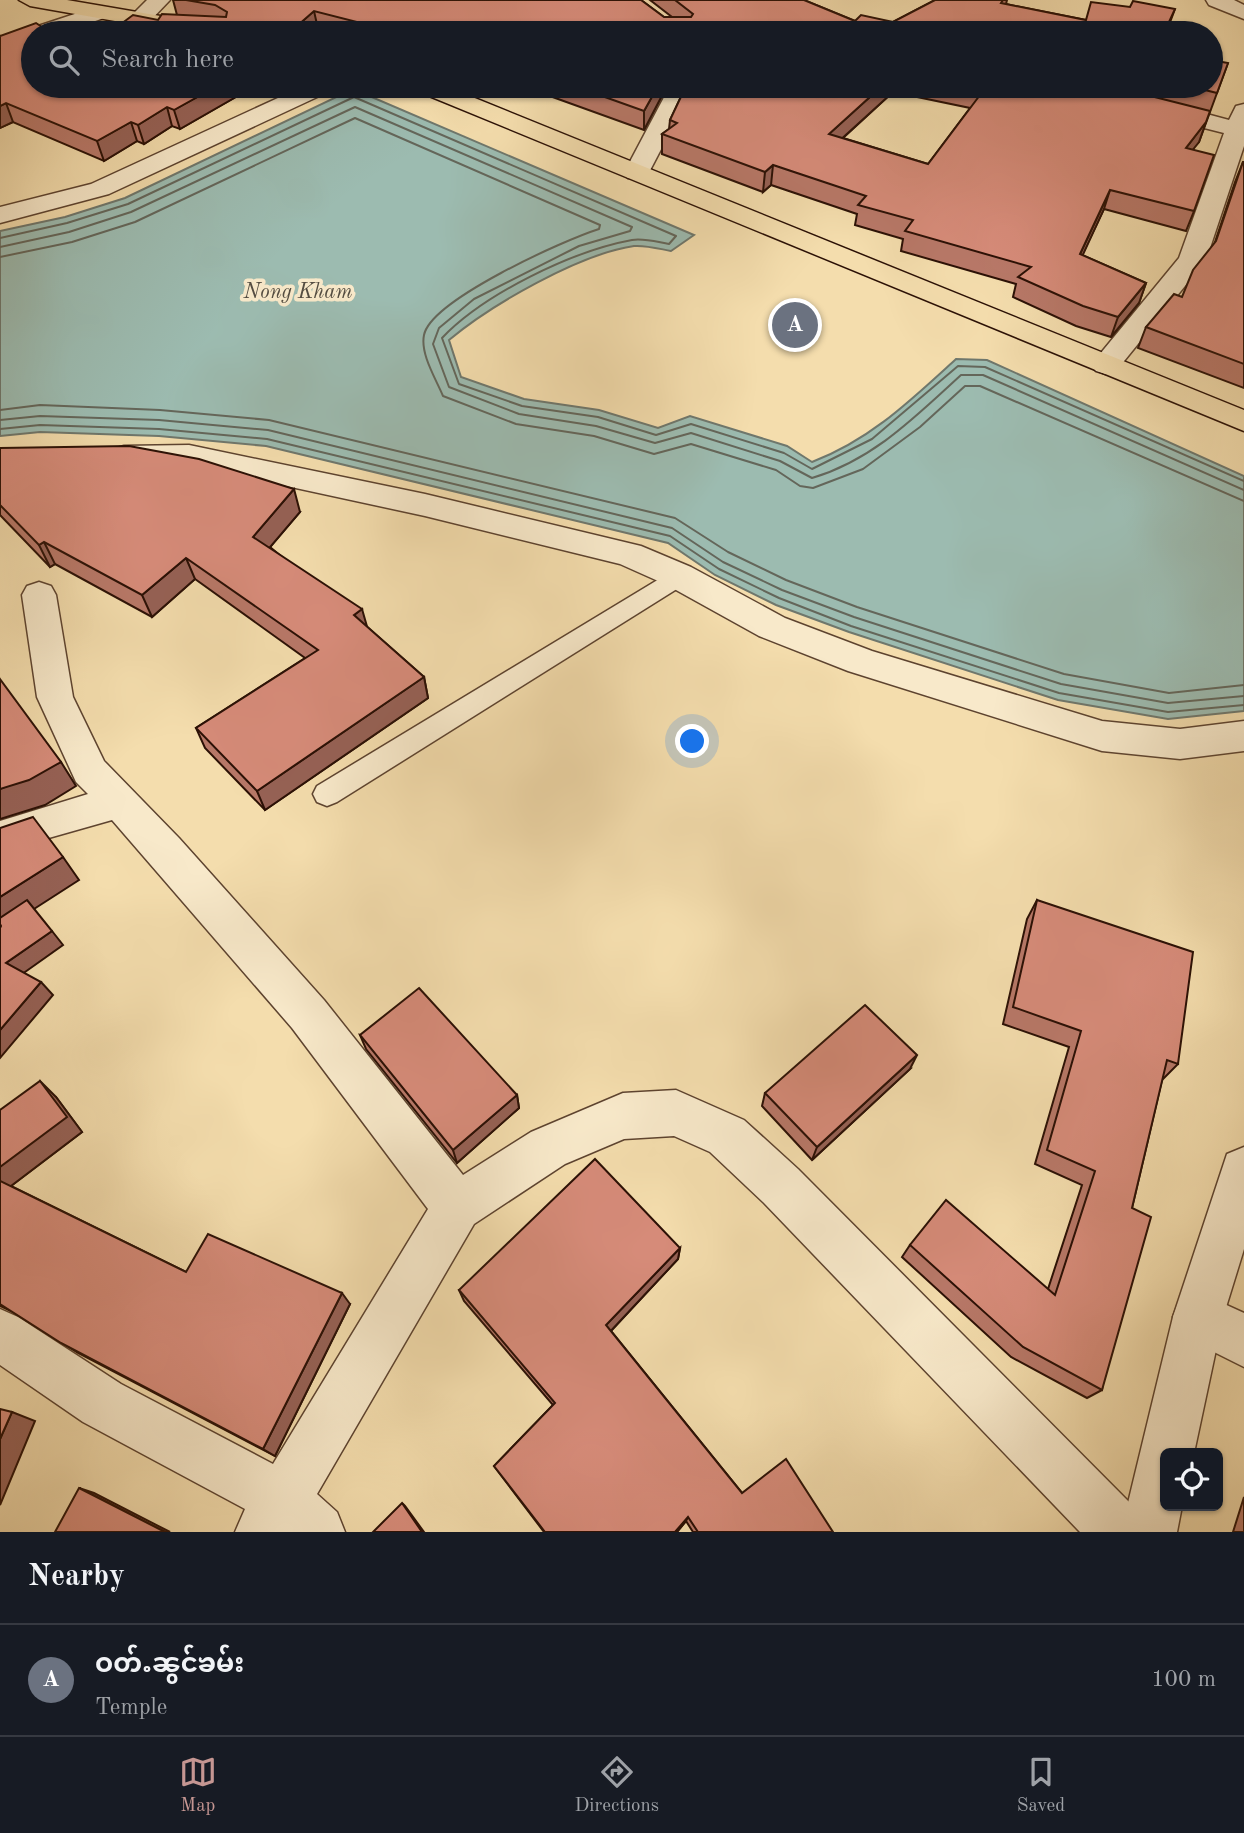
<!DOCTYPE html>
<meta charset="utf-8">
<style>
body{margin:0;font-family:"Old Standard TT","Noto Sans Myanmar",serif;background:#20242c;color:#f1f3f6}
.controls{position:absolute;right:21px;bottom:21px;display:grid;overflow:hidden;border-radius:10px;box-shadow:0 2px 5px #0004}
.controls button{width:63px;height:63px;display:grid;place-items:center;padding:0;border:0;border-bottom:2px solid #363941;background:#171b24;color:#f1f3f6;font:35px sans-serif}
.you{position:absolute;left:693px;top:742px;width:24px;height:24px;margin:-18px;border:5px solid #fff;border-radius:50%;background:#1a73e8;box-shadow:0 0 0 10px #1a73e833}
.badge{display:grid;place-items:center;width:46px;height:46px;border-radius:50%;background:#c59692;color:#fff;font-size:23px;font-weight:700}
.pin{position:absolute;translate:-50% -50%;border:4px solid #fff;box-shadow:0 2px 7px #0006}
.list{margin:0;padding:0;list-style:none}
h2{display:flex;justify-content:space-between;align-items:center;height:91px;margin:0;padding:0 28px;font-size:30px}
h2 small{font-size:23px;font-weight:400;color:#9ea1a6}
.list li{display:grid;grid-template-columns:46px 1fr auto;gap:21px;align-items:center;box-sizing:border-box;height:112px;padding:0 28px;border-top:2px solid #363941}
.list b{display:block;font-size:26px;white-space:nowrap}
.list p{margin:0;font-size:23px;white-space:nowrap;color:#9ea1a6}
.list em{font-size:23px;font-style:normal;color:#9ea1a6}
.icon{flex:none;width:38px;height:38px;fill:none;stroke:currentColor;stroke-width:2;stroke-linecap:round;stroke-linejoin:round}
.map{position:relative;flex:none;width:1244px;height:1532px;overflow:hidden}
.search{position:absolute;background:#171b24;box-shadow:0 2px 5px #0004;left:21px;right:21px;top:21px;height:77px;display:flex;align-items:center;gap:18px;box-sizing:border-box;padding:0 24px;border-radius:38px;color:#9ea1a6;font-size:26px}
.sheet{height:203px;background:#171b24}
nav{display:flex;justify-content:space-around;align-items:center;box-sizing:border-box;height:98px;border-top:2px solid #363941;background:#171b24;font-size:19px;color:#9ea1a6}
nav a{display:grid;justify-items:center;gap:4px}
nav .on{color:#c59692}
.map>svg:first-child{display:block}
.water{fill:#9cbbb0;stroke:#6f776c;stroke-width:2}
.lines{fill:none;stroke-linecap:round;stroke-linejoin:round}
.shore{stroke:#64665a;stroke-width:2}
.service-casing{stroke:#5d432f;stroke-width:3}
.minor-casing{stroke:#5d432f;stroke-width:3}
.tertiary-casing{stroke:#5d432f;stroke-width:3}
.trunk-casing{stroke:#2b1005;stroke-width:3}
.service{fill:#f8e9ca;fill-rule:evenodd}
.minor{fill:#f8e9ca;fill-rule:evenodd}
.tertiary{fill:#f8e9ca;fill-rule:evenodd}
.trunk{fill:#f4ddad;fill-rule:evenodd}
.wall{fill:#b87868;stroke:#2b1005;stroke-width:2;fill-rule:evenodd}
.shaded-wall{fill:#966155;stroke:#2b1005;stroke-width:2}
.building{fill:#d68b79;stroke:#2b1005;stroke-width:2}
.labels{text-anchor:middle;stroke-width:7;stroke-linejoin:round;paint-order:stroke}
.far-water-label{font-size:21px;font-style:italic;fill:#534c41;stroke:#f8e9ca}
</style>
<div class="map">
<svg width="1244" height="1532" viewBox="0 0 1244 1532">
<rect width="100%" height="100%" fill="#f4ddad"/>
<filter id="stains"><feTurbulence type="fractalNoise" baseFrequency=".00286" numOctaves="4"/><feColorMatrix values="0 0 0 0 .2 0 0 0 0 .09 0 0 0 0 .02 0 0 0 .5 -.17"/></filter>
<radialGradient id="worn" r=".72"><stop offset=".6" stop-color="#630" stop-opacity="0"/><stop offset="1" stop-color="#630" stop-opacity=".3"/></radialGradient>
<!-- water -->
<path class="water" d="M353,89l341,146 -23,16c-11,-2 -25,-6 -37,-5 -55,8 -143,59 -185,94l12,37 63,22 75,11 59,18 32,-12 97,30 25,16c58,-22 98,-61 144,-103l31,1 257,116v235l-76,8 -110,-19 -209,-68 -73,-27 -61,-30 -47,-32 -402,-97 -107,-10 -119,-4 -40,4v-205l65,-14 60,-19z"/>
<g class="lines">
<!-- shore -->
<g class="shore">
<path d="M0,238l67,-15 61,-19 226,-107 322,139 -7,8c-12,-2 -25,-6 -37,-4 -60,11 -148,54 -190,98l17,46 63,22 76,11 58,18 35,-11 93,29 28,16 60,-30 86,-73 27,1 259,114"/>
<path d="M0,247l69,-15 62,-20 224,-105 277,120 -2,4 -51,15 -105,53 -35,29 -6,16 16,43 70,27 77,12 59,17 36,-10 89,28 32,17c61,-18 103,-61 149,-103h22l261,115"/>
<path d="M0,257l72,-15 63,-20 220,-104 245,107 -1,4c-35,11 -168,71 -175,106 -4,19 12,44 19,61l73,28 78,12 60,18 37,-10 85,26 24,16 13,2 50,-19 57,-42 45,-41h15l264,115"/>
<polyline points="0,410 40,405 160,410 269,420 675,518 728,552 786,580 857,607 1064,674 1169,693 1244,685"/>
<polyline points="0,420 40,416 159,420 268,430 672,528 723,562 782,590 854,617 1061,684 1168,703 1244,696"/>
<polyline points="0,429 40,425 159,429 267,439 670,536 719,569 779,598 851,626 1059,693 1168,712 1244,705"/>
</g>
<!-- service casing -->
<g class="service-casing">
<polygon id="service" points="679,567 688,570 691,576 688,582 337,802 327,806 317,802 313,794 317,786"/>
</g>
<!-- minor casing -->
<g class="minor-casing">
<g id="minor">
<polygon points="147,0 170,0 147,24 131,24 128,19"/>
<polygon points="1206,0 1234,0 1244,5 1244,19 1209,5"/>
<polygon points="99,6 110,12 107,17 60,33 33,33 33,38 29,33 32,28"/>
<polygon points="304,86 334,86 330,91 109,194 0,223 0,207 91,184"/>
<polygon points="670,86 694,86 646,178 628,178 624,173"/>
<polygon points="1069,86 1102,86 1229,120 1236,106 1244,104 1244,146 1206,260 1116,371 1106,374 1096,371 1091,365 1179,258 1224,133 1117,106 1072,91"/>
<polygon points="189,445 425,494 641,546 691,567 785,618 872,651 1102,721 1180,729 1244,721 1244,751 1180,759 1102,751 848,671 759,636 667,585 620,564 425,516 189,465 124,466 113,463 108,456 113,449 124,446"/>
<polygon points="39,582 51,586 56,595 73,697 104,761 179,838 324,1000 463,1175 531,1132 623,1093 676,1090 744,1120 798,1169 1139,1512 1147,1532 1080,1532 764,1203 710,1152 674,1136 624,1139 565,1164 474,1224 317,1494 337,1512 345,1532 235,1532 245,1509 83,1422 0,1365 0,1309 18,1317 121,1384 273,1464 428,1209 292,1028 112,820 31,843 0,857 0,821 88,794 76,782 37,697 22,595 27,586"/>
<polygon points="1198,1292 1244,1313 1244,1367 1180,1335 1173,1317 1180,1299"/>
</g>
</g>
<!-- tertiary casing -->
<g class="tertiary-casing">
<polygon id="tertiary" points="1244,1147 1244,1249 1223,1317 1194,1453 1165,1453 1165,1506 1182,1506 1177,1532 1121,1532 1173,1317 1227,1154"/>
</g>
<!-- trunk casing -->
<g class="trunk-casing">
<g id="trunk">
<polygon points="19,0 67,0 219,26 230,33 183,33 30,6"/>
<polygon points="413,86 445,86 1244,410 1244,431 417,91"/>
</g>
</g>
<!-- service -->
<use href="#service" class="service"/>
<!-- minor -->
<use href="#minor" class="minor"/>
<!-- tertiary -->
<use href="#tertiary" class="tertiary"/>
<!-- trunk -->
<use href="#trunk" class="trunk"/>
</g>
<!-- wall -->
<g class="wall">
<polygon points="173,0 641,0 664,17 672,17 650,0 804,0 855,21 893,22 935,0 1007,0 1006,4 1086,20 1169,27 1166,33 332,33 318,29 313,33 109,33 177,15"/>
<polygon points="0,36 33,86 255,86 180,129 172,126 144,144 137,141 104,161 13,122 0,128"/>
<path d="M1228,63l-29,79 -7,7 2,62 -8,20 -82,-22 -22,46 64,28 -7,20 -28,34 -35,-11 -63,-29 3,-13 -115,-33 2,-12 -48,-14 2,-11 -86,-29 -8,7 -101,-38v-20l7,-5 1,-9 16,-34h425l46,12 -46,-12h100zM893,92l77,16 -42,56 -85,-26z"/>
<polygon points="484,86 518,86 506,93"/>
<polygon points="522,86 667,86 644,130"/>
<polygon points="1243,162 1244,162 1244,388 1138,348 1146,327 1182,297 1214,245 1235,182"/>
<polygon points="0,448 300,512 270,547 366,626 424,677 428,698 265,810 205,748 196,728 305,658 195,579 152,617 55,564 50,567 0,515"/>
<polygon points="1037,900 1178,1064 1162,1080 1132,1208 1102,1390 1087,1398 1011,1357 902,1257 910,1245 1048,1289 1082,1185 1035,1164 1069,1047 1003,1024 1027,919"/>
<polygon points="360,1035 517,1095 519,1108 457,1163 366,1049"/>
<polygon points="910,1069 812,1160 762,1106 765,1093"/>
<polygon points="56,1097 82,1132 11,1186 186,1272 350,1304 275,1456 78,1353 13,1312 0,1306 0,1110"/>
<polygon points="680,1248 678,1259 611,1331 742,1493 833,1532 693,1532 686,1521 677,1532 544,1532 494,1466 553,1405 464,1301 459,1290"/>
<polygon points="1244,1497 1244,1532 1233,1532"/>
</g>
<!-- shaded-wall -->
<g class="shaded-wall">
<polygon points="1175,9 1166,33 1164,33"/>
<polygon points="314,11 318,29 313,33 289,33"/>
<polygon points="217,86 255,86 180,129 174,110"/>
<polygon points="506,86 518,86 506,93"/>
<polygon points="658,86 667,86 644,130 644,111"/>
<polygon points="882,86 894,86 893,92 826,153 829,134"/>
<polygon points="6,103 13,122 0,128 0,106"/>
<polygon points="167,107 172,126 144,144 138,125"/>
<polygon points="131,122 137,141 104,161 97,141"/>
<polygon points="1206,122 1199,142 1179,167 1186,148"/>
<polygon points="773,165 771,185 763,192 765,172"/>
<polygon points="1110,190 1104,209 1074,274 1080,254"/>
<polygon points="1146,283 1139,303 1111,337 1118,317"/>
<polygon points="294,489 300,512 260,559 253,537"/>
<polygon points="44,542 55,564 50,567 39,545"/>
<polygon points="186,558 195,579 152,617 142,595"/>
<polygon points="362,609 368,630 354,615"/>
<polygon points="424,677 428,698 265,810 257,791"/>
<polygon points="61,762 76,786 45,805 0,819 0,789"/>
<polygon points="63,857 79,880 6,927 0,920 0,897"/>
<polygon points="52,931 63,945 18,977 6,963"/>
<polygon points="41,982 53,995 0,1058 0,1030"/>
<polygon points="917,1055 910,1069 812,1160 817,1147"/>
<polygon points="40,1081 56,1097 82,1132 7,1189 0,1184 0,1167"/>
<polygon points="517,1095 519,1108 457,1163 453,1150"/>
<polygon points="680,1248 678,1259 607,1335 606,1325"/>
<polygon points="342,1293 350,1304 275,1456 263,1449"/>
<polygon points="12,1412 35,1421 0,1505 0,1439"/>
<polygon points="79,1488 94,1493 170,1532 165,1532"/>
<polygon points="402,1503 405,1506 424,1532 422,1532"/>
<polygon points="688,1517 686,1521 677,1532 675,1532"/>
</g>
<!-- building -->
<g class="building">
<polygon points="186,0 641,0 664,17 691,17 693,14 675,0 804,0 855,21 861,15 893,22 935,0 1003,0 1001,3 1086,20 1091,2 1130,7 1133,1 1175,9 1164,33 400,33 314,11 289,33 109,33 133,15 158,20 162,14 226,17 227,12 215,5"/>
<polygon points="36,23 51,33 33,33 33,86 217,86 174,110 167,107 138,125 131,122 97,141 6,103 0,106 0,36"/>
<polygon points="1211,60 1228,63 1217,93 1189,86 1211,86"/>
<polygon points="574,86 658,86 644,111"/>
<polygon points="686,86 882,86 829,134 928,164 983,91 957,86 1111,86 1210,111 1206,122 1186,148 1214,155 1194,211 1110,190 1080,254 1146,283 1118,317 1083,306 1018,277 1031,267 905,231 913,220 858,205 866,196 773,165 765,172 662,134 677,123 670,120"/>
<polygon points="1243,162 1244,162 1244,364 1146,327 1174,294 1182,297 1193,270 1216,241"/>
<polygon points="129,446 199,459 294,489 253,537 362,609 354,615 424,677 257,791 196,728 318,650 186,558 142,595 44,542 39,545 0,505 0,448"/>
<polygon points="0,679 61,762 29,780 0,789"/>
<polygon points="33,817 63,857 0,897 0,828"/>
<polygon points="27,900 52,931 6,963 41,982 0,1030 0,928 1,926 0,924 0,918"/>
<polygon points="1037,900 1193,952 1178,1064 1167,1060 1132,1208 1151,1217 1102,1390 1023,1347 910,1245 946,1200 1055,1295 1095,1171 1047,1150 1081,1031 1013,1007"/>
<polygon points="419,988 517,1095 453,1150 360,1035"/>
<polygon points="865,1005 917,1055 817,1147 765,1093"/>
<polygon points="40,1081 67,1117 0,1167 0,1110"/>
<polygon points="595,1159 680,1248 606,1325 742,1493 786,1459 833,1532 698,1532 688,1517 675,1532 545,1532 494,1466 555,1403 459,1290"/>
<polygon points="0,1181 186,1272 208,1234 342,1293 263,1449 61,1343 0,1304"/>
<polygon points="0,1409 12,1412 0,1439"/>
<polygon points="79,1488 165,1532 55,1532"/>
<polygon points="402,1503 422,1532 373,1532"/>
</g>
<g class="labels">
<!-- far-water labels -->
<g class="far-water-label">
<text x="298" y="298">Nong Kham</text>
</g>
</g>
<rect width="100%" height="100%" filter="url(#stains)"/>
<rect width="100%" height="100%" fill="url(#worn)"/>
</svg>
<div class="controls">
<button><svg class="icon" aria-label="locate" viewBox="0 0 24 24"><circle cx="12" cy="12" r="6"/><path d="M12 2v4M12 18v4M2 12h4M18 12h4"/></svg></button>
</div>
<div class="you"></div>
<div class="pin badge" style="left:795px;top:325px;background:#6b7280">A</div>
<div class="search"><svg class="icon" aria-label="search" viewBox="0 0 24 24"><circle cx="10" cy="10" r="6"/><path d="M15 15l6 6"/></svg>Search here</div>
</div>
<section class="sheet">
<h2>Nearby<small></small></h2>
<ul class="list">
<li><span class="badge" style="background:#6b7280">A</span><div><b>ဝတ်ႉၼွင်ၶမ်း</b><p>Temple</p></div><em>100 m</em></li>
</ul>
</section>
<nav>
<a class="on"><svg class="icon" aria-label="map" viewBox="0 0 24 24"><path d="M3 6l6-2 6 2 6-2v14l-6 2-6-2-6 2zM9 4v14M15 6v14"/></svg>Map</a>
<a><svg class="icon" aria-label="directions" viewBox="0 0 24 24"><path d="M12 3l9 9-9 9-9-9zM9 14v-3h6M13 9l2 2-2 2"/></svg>Directions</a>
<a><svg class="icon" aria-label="saved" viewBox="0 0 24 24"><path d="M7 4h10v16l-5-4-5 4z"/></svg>Saved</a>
</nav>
